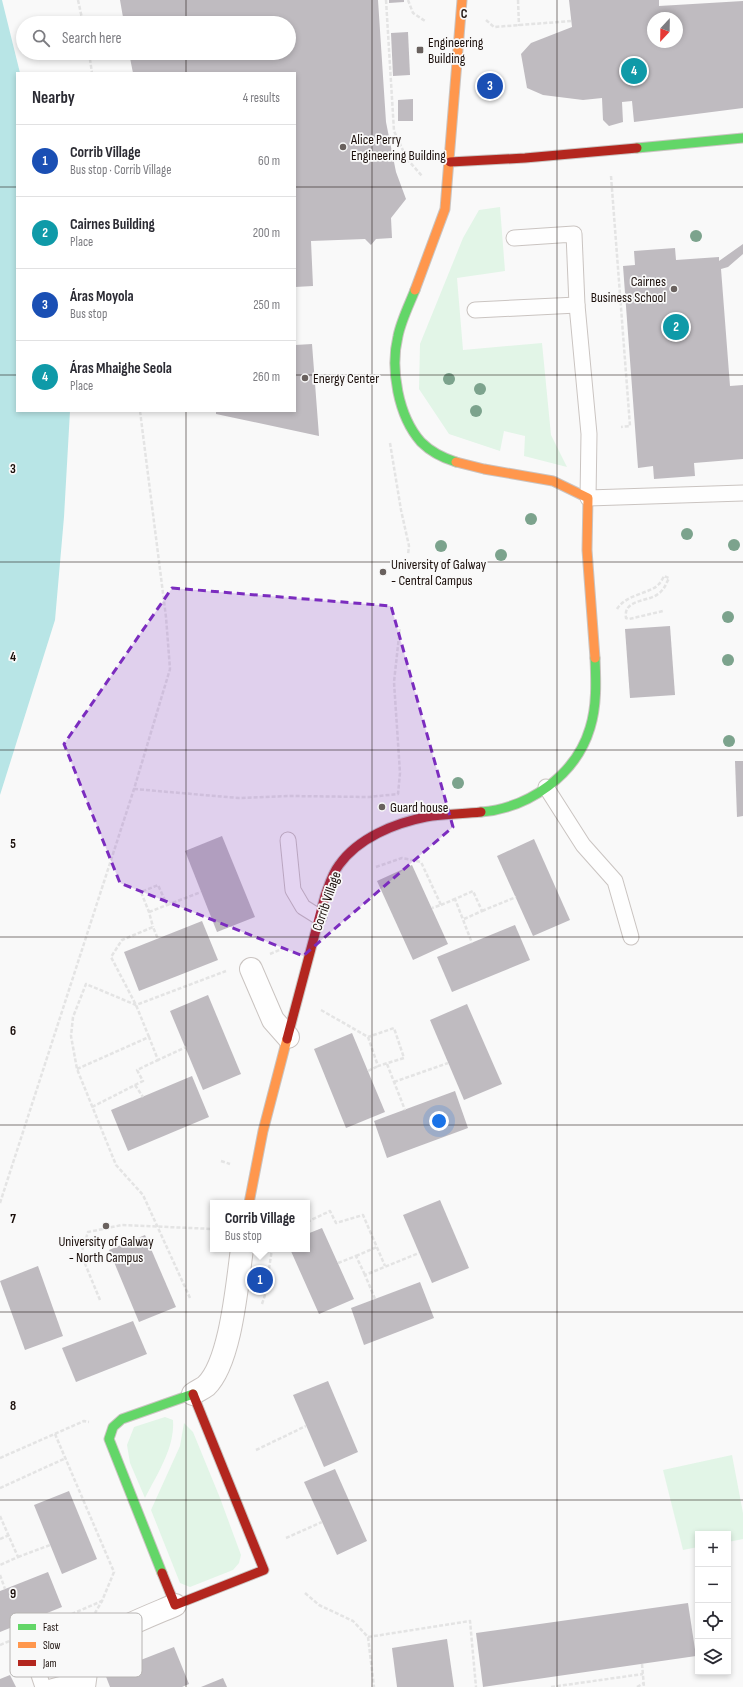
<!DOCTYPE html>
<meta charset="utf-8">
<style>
body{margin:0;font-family:"Sofia Sans Condensed",sans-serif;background:#f7f7f7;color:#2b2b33}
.controls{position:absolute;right:12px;bottom:12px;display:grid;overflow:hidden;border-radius:0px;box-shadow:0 2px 6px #0003}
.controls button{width:36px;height:36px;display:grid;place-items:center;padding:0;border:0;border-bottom:1px solid #e1e1e2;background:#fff;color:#2b2b33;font:20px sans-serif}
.compass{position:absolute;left:647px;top:12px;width:36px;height:36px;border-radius:50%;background:#fff;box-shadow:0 2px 6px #0003;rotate:202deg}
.you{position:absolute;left:439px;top:1121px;width:14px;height:14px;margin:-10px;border:3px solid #fff;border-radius:50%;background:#1a73e8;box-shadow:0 0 0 6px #1a73e833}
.badge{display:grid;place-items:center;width:26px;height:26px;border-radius:50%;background:#69615e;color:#fff;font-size:13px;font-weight:700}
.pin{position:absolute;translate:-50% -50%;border:2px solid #fff;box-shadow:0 1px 4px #0006}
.popup{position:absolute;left:210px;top:1200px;width:100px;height:52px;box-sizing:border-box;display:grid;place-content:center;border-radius:0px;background:#fff;filter:drop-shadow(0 1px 3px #0005);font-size:13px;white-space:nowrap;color:#7c7c81}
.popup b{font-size:15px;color:#2b2b33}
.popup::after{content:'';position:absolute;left:50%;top:100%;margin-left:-8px;border:8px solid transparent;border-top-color:#fff}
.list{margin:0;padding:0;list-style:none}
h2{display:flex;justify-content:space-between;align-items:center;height:52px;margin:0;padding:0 16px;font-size:17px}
h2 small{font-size:13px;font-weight:400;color:#7c7c81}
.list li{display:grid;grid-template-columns:26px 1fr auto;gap:12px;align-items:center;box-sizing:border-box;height:72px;padding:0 16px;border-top:1px solid #e1e1e2}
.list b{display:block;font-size:15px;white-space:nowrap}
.list p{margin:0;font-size:13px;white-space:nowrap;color:#7c7c81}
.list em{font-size:13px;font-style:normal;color:#7c7c81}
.icon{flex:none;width:22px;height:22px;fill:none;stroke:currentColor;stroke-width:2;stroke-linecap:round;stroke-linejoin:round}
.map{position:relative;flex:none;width:743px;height:1687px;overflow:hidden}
.search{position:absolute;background:#fff;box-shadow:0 2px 6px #0003;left:16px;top:16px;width:280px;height:44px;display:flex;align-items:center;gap:10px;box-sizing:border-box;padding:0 14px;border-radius:22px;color:#7c7c81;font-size:15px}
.panel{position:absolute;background:#fff;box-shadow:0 2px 6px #0003;left:16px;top:72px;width:280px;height:340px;border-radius:0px}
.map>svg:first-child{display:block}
.green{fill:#e2f5e7}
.water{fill:#b8e5e6}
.building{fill:#bfbbc0;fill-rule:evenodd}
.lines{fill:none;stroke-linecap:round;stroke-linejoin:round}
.lane-casing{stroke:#cac4c1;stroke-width:17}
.street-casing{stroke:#cac4c1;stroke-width:24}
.fast-casing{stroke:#cac4c1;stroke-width:11}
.slow-casing{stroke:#cac4c1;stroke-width:11}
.jam-casing{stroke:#cac4c1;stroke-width:11}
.path{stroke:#e4e4e4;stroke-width:2.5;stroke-dasharray:4 2;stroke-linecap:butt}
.lane{stroke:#fefefe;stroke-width:15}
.street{stroke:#fefefe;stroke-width:22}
.fast{stroke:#63d668;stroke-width:9}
.slow{stroke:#ff974d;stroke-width:9}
.jam{stroke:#b3261e;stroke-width:9}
.tree{fill:#7ca38d}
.marked{fill:#7b2cbf;fill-opacity:0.2;stroke:#7b2cbf;stroke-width:3;stroke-dasharray:8 5;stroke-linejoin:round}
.grid{fill:none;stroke:#1b0f0b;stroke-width:1;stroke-opacity:0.55}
.poi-dot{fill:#69615e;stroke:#f9f9f9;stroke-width:1.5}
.labels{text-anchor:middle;stroke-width:3.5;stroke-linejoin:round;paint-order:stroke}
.poi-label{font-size:14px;fill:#1b0f0b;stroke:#f9f9f9;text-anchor:start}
.street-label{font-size:14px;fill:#1b0f0b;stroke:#f9f9f9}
.key{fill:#f9f9f9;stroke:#b6b3b2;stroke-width:1}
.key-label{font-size:11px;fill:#1b0f0b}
.grid-label{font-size:13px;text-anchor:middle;font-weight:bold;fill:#1b0f0b;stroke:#f9f9f9;stroke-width:3.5;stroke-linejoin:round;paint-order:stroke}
</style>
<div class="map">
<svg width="743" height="1687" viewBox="0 0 743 1687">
<rect width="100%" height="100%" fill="#f9f9f9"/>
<!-- green -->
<g class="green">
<polygon points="500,207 505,271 457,278 463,350 542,343 551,435 567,467 524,456 525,436 504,431 500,451 449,434 419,389 420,344 463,238 479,210"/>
<path d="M165,1417l8,3c2,28 -16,54 -28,78l-15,-35 -3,-18 7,-18z"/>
<polygon points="184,1423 193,1432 220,1498 241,1555 239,1563 233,1570 190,1587 180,1583 151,1510 180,1446"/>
<polygon points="732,1455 743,1513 743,1539 728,1542 728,1534 698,1534 698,1547 683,1550 663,1470"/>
</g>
<!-- water -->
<polygon class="water" points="0,0 2,0 20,73 17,73 17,411 70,411 64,517 55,620 0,795"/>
<!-- building -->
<g class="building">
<polygon points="120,0 378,0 386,122 396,172 406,199 391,218 392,238 376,239 371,245 365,239 311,241 313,286 295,287 295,73 133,73 129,53 289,53 289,23 124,23"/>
<polygon points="389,0 404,0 404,2 389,3"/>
<path d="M569,0h90v6l84,-5v107l-109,14 -2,-21 -10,1 1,20 -14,4 -6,-6 -1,-22 -19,2 -40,-5 -16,-7 -6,-34 10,-11 41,-16zM653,18h24v24h-24z"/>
<polygon points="408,32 410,75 393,76 391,33"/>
<polygon points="413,99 413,121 398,121 398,100"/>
<polygon points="743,244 743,254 728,267 721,269 730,386 743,385 743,459 694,463 695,476 654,479 653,466 638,468 623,266 635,265 634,251 675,248 676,260 719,257 719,261"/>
<polygon points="312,344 319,436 216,414 216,411 295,411 295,345"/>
<polygon points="670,626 675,695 630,698 625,629"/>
<polygon points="735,761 743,761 743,816 737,817"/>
<polygon points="384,804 385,808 380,810 379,806"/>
<polygon points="222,836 255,917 217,932 185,851"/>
<polygon points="534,839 570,920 533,936 497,856"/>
<polygon points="412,865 448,944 413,960 377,881"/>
<polygon points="202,921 218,960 139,991 124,952"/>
<polygon points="515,925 530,960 452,992 437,957"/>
<polygon points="208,995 241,1074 203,1090 170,1011"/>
<polygon points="467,1004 502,1084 464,1100 430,1020"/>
<polygon points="352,1033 385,1112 346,1128 314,1049"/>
<polygon points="192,1076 209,1117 128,1151 111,1110"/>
<polygon points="455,1091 468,1128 387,1158 374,1121"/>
<polygon points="440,1200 469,1268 432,1283 403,1215"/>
<polygon points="322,1228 354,1299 319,1314 290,1249 307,1249 307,1234"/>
<polygon points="145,1235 176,1307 139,1322 109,1250"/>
<polygon points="38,1266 63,1336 25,1350 0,1281"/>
<polygon points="420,1282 434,1318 364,1345 351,1308"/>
<polygon points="133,1321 147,1354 76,1382 62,1348"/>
<polygon points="328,1381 358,1452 324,1467 293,1395"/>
<polygon points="335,1469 367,1541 337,1555 304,1482"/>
<polygon points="69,1491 97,1559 62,1574 34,1505"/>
<polygon points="48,1572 62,1607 0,1632 0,1591"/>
<polygon points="688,1603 696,1656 483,1687 476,1633"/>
<polygon points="447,1639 454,1687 397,1687 392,1648"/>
<polygon points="174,1647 189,1684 182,1687 110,1687 105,1674"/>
<polygon points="10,1675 16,1687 0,1687 0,1679"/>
<polygon points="223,1678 227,1687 201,1687"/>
</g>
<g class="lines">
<!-- lane casing -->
<g class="lane-casing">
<g id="lane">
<polyline points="514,238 574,234 577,305 589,434 588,498 743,493"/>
<polyline points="475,310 577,305"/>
<polyline points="546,787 583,845 615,881 631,937"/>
<polyline points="288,840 293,890 303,907 319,917"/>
<polyline points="35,1663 43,1687"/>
<polyline points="51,1687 85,1678"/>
</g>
</g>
<!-- street casing -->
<g class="street-casing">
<g id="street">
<polyline points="251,969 273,1020 288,1037"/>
<path d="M193,1394c4,-3 9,-5 13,-8 25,-24 31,-102 36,-137"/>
<path d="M84,1687c2,-14 3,-29 12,-41 10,-14 61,-33 79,-41"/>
</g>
</g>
<!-- fast casing -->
<g class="fast-casing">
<g id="fast">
<polyline points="637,148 743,138"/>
<path d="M415,290c-6,15 -14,31 -17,46 -8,33 0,80 23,106 9,9 22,16 35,20"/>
<path d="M481,812c48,-4 95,-37 109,-84 7,-22 6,-47 5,-70"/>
<polyline points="162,1573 109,1439 113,1427 122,1419 193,1394"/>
</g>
</g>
<!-- slow casing -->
<g class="slow-casing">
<g id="slow">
<polyline points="415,290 445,209 462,0"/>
<polyline points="456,462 484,469 553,481 588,498 587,550 595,658"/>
<polyline points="249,1203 263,1131 287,1039"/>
</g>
</g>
<!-- jam casing -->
<g class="jam-casing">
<g id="jam">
<polyline points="450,162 525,158 637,148"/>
<path d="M287,1039l38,-143c4,-11 7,-22 14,-31 19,-27 56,-42 87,-48 18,-3 37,-3 55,-5"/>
<polyline points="162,1573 175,1605 264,1570 193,1394"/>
</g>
</g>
<!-- path -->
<g class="path">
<polyline points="78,0 83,23"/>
<polyline points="386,0 394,131 407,159 422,176"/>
<polyline points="408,0 413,13 425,21"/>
<polyline points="518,0 519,26"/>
<polyline points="486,20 494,27 571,21"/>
<polyline points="89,53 92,73"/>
<polyline points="611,176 630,426 621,427"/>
<polyline points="390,443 401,510 409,546 408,555"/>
<path d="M617,609c9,-15 33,-15 42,-25 2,-2 4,-6 5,-8l5,2c-3,6 -5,12 -11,16 -10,8 -35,5 -32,24l3,1 34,-8"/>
<polyline points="134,789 239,798 290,796 369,797 398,794 400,773 394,682 400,627"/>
<polyline points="376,867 402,858 421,862 441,905 432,908"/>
<polyline points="167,905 201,892"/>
<polyline points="441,905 455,899"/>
<polyline points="482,911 516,897"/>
<polyline points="149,912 167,905 158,885 141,892 149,912 153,927"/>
<polyline points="464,919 482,911 473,891 455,899 472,943"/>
<polyline points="270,954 284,948"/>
<polyline points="321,1010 368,1037 378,1066 404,1058 394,1028 368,1037"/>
<polyline points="149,1037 136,1005 111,957 122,940 153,927 158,939"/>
<polyline points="387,1064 405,1110"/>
<polyline points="77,1069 149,1037 158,1060 186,1047"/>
<polyline points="368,1071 378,1066"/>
<polyline points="394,1082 448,1063"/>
<polyline points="135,1085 143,1097"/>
<polyline points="92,1107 143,1081 137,1070 158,1060"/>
<polyline points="221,1161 230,1164"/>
<polyline points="0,1203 134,789 170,669 166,617 140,411"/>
<polyline points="307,1222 330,1211 336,1223 363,1215 385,1266"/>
<polyline points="356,1256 377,1247"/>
<polyline points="338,1263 356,1256 365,1275"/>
<polyline points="190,1298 143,1195 116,1165 77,1069 71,1036 73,1017 86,984 136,1005 226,971"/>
<polyline points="375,1299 365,1275 419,1253"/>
<polyline points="100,1300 81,1254 88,1232 122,1225 213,1229"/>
<polyline points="262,1304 265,1295 272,1249"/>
<polyline points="55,1434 114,1572 102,1601 95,1613"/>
<polyline points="256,1450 306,1426"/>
<polyline points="0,1458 84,1421 89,1422"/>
<polyline points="0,1488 66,1458"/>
<polyline points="0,1516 18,1557 0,1565"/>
<polyline points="286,1538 322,1522"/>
<polyline points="0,1539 9,1535"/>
<polyline points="18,1557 50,1545"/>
<polyline points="0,1575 5,1589"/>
<polyline points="305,1593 319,1605 353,1621 368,1637 374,1687"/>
<polyline points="368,1637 470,1621 476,1687"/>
<polyline points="0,1645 102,1601"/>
<polyline points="642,1664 644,1687"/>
<polyline points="551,1687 643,1674"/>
<polyline points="637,1687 644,1683"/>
</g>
<!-- lane -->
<use href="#lane" class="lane"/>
<!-- street -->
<use href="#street" class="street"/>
<!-- fast -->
<use href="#fast" class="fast"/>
<!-- slow -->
<use href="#slow" class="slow"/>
<!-- jam -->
<use href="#jam" class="jam"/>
</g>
<!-- trees -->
<g class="tree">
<circle cx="696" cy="236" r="6"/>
<circle cx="449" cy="379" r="6"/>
<circle cx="480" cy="389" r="6"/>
<circle cx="476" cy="411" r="6"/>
<circle cx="531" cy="519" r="6"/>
<circle cx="687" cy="534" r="6"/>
<circle cx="734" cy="545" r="6"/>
<circle cx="441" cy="546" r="6"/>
<circle cx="501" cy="555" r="6"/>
<circle cx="728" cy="617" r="6"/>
<circle cx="728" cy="660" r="6"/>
<circle cx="729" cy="741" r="6"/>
<circle cx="458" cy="783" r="6"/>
</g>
<!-- marked area -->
<path class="marked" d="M172,588l219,18 62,221 -150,129 -183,-73 -56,-139z"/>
<!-- grid -->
<path class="grid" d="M186,0v23M372,0v1687M557,0v1687M186,53v20M0,187h17M295,187h448M0,375h17M295,375h448M186,411v1276M0,562h743M0,750h743M0,937h743M0,1125h743M0,1312h743M0,1500h743"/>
<!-- markers -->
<g class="poi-dot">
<rect x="416" y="46" width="8" height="8" rx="2"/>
<circle cx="343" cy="147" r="4"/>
<circle cx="674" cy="289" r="4"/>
<circle cx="305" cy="378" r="4"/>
<circle cx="383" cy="572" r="4"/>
<circle cx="382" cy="807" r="4"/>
<circle cx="106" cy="1226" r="4"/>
</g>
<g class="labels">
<!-- poi labels -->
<g class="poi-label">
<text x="428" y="47">Engineering<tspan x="428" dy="16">Building</tspan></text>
<text x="351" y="144">Alice Perry<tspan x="351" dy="16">Engineering Building</tspan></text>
<text x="666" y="286" text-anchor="end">Cairnes<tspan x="666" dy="16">Business School</tspan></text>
<text x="313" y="383">Energy Center</text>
<text x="391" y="569">University of Galway<tspan x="391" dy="16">- Central Campus</tspan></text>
<text x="390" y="812">Guard house</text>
<text x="106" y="1246" text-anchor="middle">University of Galway<tspan x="106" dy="16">- North Campus</tspan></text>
</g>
<!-- street labels -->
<g class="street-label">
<text transform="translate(326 901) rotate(-71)" y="5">Corrib Village</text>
</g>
</g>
<!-- legend -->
<rect x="10" y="1613" width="132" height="64" rx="6" class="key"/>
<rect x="18" y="1624" width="18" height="6" fill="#63d668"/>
<rect x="18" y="1642" width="18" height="6" fill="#ff974d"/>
<rect x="18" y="1660" width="18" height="6" fill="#b3261e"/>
<g class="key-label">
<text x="43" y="1631">Fast</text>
<text x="43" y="1649">Slow</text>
<text x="43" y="1667">Jam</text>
</g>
<g class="grid-label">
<text x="464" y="18">C</text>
<text x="13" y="473">3</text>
<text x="13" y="661">4</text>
<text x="13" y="848">5</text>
<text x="13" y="1035">6</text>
<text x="13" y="1223">7</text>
<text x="13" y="1410">8</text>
<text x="13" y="1598">9</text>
</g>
</svg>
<div class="controls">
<button>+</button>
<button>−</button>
<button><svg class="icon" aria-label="locate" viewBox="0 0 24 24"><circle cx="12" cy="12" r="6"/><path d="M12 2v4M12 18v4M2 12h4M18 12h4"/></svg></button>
<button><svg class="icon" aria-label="layers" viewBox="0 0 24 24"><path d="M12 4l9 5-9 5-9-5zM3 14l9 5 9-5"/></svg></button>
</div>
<svg class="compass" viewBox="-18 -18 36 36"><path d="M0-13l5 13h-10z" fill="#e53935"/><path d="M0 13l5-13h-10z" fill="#7c7c81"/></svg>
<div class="you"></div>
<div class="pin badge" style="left:260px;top:1280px;background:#1a4fb4">1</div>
<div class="popup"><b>Corrib Village</b>Bus stop</div>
<div class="pin badge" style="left:676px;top:327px;background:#0f9aa8">2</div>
<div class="pin badge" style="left:490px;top:86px;background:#1a4fb4">3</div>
<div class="pin badge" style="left:634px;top:71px;background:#0f9aa8">4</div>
<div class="search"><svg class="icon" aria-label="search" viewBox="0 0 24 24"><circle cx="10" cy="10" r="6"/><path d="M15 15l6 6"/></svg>Search here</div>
<section class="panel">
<h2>Nearby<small>4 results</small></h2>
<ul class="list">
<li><span class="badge" style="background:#1a4fb4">1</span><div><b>Corrib Village</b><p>Bus stop · Corrib Village</p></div><em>60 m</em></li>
<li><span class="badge" style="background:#0f9aa8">2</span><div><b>Cairnes Building</b><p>Place</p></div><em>200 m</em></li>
<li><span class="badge" style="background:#1a4fb4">3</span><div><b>Áras Moyola</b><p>Bus stop</p></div><em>250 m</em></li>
<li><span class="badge" style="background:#0f9aa8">4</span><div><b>Áras Mhaighe Seola</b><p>Place</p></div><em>260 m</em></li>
</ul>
</section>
</div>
